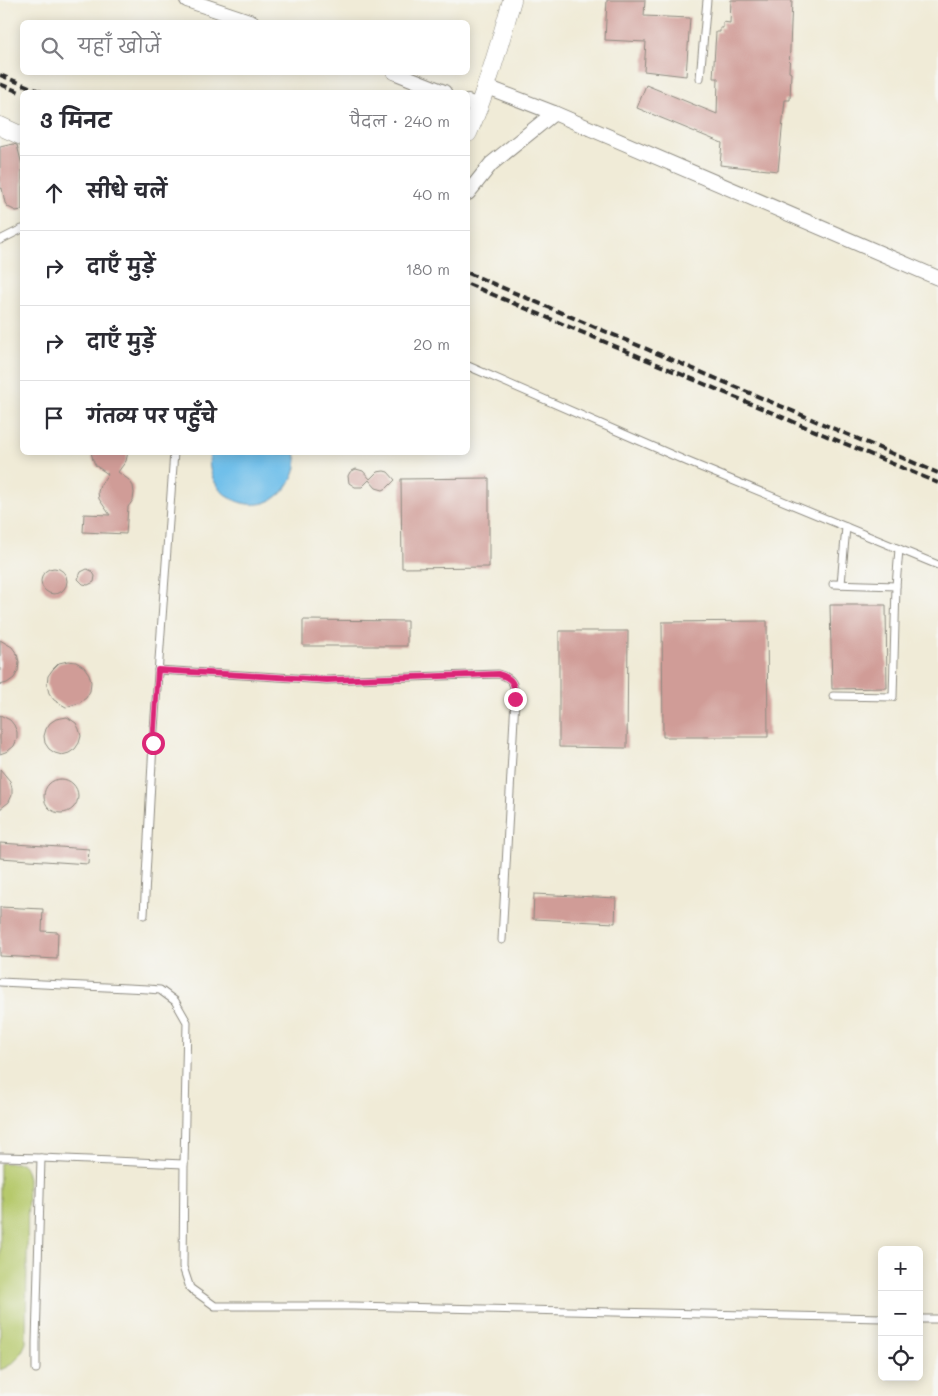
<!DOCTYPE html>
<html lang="hi">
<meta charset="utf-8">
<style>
body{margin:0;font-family:Mali,"Playpen Sans Deva",sans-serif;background:#f7f7f7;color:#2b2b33}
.controls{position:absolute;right:15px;bottom:15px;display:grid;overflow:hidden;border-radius:8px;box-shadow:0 2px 12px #0003}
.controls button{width:45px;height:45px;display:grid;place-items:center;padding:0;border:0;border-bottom:1px solid #e1e1e2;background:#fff;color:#2b2b33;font:25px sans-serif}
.stop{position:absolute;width:15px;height:15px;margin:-11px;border:4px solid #db2777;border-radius:50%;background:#fff}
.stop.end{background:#db2777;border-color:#fff;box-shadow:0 1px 5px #0008}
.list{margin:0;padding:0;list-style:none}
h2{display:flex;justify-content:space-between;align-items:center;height:65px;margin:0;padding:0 20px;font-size:21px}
h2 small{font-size:16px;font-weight:400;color:#7c7c81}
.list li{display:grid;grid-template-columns:32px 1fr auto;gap:15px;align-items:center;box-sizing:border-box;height:75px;padding:0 20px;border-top:1px solid #e1e1e2}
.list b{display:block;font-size:19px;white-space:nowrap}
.list em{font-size:16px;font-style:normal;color:#7c7c81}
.icon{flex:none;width:28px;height:28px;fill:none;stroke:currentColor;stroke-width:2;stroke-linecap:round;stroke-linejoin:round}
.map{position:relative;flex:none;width:938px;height:1396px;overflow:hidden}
.search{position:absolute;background:#fff;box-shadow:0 2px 12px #0003;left:20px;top:20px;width:450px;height:55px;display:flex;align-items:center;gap:12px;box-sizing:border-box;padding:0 18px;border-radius:8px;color:#7c7c81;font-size:19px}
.panel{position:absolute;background:#fff;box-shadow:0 2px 12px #0003;left:20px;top:90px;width:450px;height:365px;border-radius:8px}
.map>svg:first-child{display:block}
.green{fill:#b6c96c;stroke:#707a4c}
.water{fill:#70bfea;stroke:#4e758a}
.building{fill:#d09c97}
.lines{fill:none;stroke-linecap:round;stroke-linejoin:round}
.service-casing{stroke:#8e8b81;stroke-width:9}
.minor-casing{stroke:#8e8b81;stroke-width:16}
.tertiary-casing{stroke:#8e8b81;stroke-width:19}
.service{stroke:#fff;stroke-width:7}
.minor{stroke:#fff;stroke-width:14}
.tertiary{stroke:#fff;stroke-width:18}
.rail{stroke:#2b2b2b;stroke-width:4;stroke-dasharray:8 4;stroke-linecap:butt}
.route{stroke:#db2777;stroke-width:6}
</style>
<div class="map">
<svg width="938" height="1396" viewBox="0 0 938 1396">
<rect width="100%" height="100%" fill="#f6f6f2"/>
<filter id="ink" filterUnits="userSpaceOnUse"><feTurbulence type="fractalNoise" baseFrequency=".02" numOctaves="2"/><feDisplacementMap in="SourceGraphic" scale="10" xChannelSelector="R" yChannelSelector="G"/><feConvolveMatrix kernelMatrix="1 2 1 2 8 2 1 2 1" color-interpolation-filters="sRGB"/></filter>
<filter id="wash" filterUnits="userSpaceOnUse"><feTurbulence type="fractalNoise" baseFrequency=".0096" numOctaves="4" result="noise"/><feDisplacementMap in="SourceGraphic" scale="20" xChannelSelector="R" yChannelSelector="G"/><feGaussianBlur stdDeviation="1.12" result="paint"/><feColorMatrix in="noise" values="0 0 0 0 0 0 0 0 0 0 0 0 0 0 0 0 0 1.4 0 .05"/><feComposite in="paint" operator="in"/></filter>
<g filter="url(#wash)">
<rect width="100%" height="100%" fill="#f0ebd7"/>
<!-- green -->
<path class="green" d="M0,1163h21l4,4 3,11 -2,165c-6,14 -11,21 -26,27z"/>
<!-- water -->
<path class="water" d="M210,452l85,1c3,9 1,20 -5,29 -25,43 -88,19 -80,-30z"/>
<g id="blocks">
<!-- building -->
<g class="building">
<polygon points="607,0 645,0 644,16 690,18 686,76 644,71 646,42 605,40"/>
<polygon points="731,0 792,0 789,72 791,73 790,100 785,100 778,171 720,165 722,143 637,108 646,85 717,114 718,78 713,78 716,32 720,32 720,28 723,28 723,22 730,23"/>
<polygon points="13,144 17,145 22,165 22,210 16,211 8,207 5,203 2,188 0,189 0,147"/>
<polygon points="91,452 128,452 126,461 118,472 129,480 133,486 134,493 133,500 128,507 126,534 83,532 84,514 110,515 99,499 98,492 100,485 108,474 96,466 93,460"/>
<polygon points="356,469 363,471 370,479 377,472 384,471 388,472 395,480 387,488 383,490 376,488 369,480 362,487 355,487 349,483 348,476 350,472"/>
<polygon points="489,478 489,567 402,568 401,479"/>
<circle cx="54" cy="581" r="13"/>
<polygon points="87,569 92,571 95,576 94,582 88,585 83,584 78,579 81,572"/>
<polygon points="830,605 886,605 887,688 832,689"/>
<polygon points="303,620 407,621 407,646 303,646"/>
<polygon points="767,621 768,737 663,737 662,622"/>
<polygon points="559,631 628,631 627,748 559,747"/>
<polygon points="0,640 12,647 17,654 19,662 18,671 14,678 7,683 0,685"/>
<polygon points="68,661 76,662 84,667 89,674 91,682 90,691 86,698 79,703 66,707 54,700 49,693 47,685 48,676 53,669 59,663"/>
<polygon points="0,715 10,720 14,725 17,732 17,739 14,746 8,751 0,754"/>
<polygon points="67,717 76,723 79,729 81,736 79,743 75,749 69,753 62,755 55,753 49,749 45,743 44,736 46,729 50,723 56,719"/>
<polygon points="0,769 10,781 12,788 12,795 9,802 0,809"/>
<circle cx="61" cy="796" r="17"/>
<polygon points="0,843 89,849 88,864 0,858"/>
<polygon points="534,894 616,898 615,923 533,919"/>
<polygon points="0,907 43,909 42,931 58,932 57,959 0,956"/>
</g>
</g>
</g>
<g filter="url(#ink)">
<use href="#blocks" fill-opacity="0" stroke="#8e8b81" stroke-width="1"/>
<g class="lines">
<!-- service casing -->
<g class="service-casing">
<g id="service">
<polyline points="700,78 707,0"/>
<polyline points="0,240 22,229"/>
<polyline points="468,366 686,461 938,565"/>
<polyline points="833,584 896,586"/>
<polyline points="841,584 846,527"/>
<path d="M158,670l169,10 171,-6c15,4 17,10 17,25l-13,241"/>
<polyline points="833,696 893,697 896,586 899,549"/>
<polyline points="144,915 153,743 174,452"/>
<polyline points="0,982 148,989 160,990 175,1001 187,1022 184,1164 41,1158 0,1157"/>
<polyline points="184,1164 183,1267 190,1288 215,1306 353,1306 882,1318"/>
<polyline points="919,1319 938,1319"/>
<polyline points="36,1369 36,1343 41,1158"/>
</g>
</g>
<!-- minor casing -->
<g class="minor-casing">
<g id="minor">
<polyline points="187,0 252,22"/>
<polyline points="394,72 444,92"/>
<polyline points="487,87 554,113 938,278"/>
<polyline points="468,102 480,107"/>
<polyline points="468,193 491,164 554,113"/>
</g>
</g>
<!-- tertiary casing -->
<g class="tertiary-casing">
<g id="tertiary">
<polyline points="0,126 22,136"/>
<path d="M468,133c19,-43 31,-88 44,-133"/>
</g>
</g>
<!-- service -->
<use href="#service" class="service"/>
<!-- minor -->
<use href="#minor" class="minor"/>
<!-- tertiary -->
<use href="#tertiary" class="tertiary"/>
<!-- rail -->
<g class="rail">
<polyline points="0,75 42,92"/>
<polyline points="0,84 22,93"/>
<polyline points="468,273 938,473"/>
<polyline points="468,284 938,483"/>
</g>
</g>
</g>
<g class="lines" filter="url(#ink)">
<!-- route -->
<path class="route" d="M153,743l5,-73 169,10 171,-6c15,4 17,10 17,25"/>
</g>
</svg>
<div class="controls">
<button>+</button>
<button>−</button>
<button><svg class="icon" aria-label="locate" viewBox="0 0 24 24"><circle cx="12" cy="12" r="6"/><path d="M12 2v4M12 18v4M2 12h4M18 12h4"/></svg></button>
</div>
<div class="stop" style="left:153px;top:743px"></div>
<div class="stop end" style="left:515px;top:699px"></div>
<div class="search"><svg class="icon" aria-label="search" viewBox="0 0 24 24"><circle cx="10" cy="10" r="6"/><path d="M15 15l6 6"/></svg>यहाँ खोजें</div>
<section class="panel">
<h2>3 मिनट<small>पैदल · 240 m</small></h2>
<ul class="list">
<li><svg class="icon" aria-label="ahead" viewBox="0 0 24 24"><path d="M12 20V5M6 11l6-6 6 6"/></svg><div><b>सीधे चलें</b></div><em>40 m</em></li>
<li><svg class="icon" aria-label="right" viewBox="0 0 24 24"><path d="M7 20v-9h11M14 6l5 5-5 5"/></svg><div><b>दाएँ मुड़ें</b></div><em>180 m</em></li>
<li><svg class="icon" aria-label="right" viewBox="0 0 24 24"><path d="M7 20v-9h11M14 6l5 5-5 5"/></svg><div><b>दाएँ मुड़ें</b></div><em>20 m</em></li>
<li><svg class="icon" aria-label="arrive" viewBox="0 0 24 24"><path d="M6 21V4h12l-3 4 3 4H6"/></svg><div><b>गंतव्य पर पहुँचे</b></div></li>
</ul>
</section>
</div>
